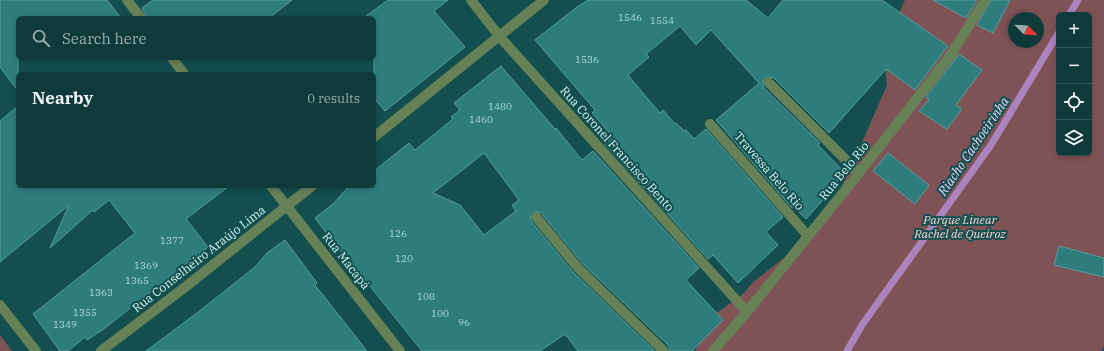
<!DOCTYPE html>
<meta charset="utf-8">
<style>
body{margin:0;font-family:"IBM Plex Serif",serif;background:#1c4645;color:#f1f3f6}
.controls{position:absolute;right:12px;top:12px;display:grid;overflow:hidden;border-radius:6px;box-shadow:0 2px 6px #0003}
.controls button{width:36px;height:36px;display:grid;place-items:center;padding:0;border:0;border-bottom:1px solid #2e5554;background:#0e3b3a;color:#f1f3f6;font:20px sans-serif}
.compass{position:absolute;left:1008px;top:12px;width:36px;height:36px;border-radius:50%;background:#0e3b3a;box-shadow:0 2px 6px #0003;rotate:114deg}
.list{margin:0;padding:0;list-style:none}
h2{display:flex;justify-content:space-between;align-items:center;height:52px;margin:0;padding:0 16px;font-size:17px}
h2 small{font-size:13px;font-weight:400;color:#9badaf}
.icon{flex:none;width:22px;height:22px;fill:none;stroke:currentColor;stroke-width:2;stroke-linecap:round;stroke-linejoin:round}
.map{position:relative;flex:none;width:1104px;height:351px;overflow:hidden}
.search{position:absolute;background:#0e3b3a;box-shadow:0 2px 6px #0003;left:16px;top:16px;width:360px;height:44px;display:flex;align-items:center;gap:10px;box-sizing:border-box;padding:0 14px;border-radius:6px;color:#9badaf;font-size:15px}
.panel{position:absolute;background:#0e3b3a;box-shadow:0 2px 6px #0003;left:16px;top:72px;width:360px;height:116px;border-radius:6px}
.map>svg:first-child{display:block}
.green{fill:#7f5356;fill-rule:evenodd}
.lines{fill:none;stroke-linecap:round;stroke-linejoin:round}
.stream{stroke:#ab84be;stroke-width:7}
.building{fill:#2e7d7c;stroke:#549e9d;fill-rule:evenodd}
.lane{stroke:#678157;stroke-width:10}
.street{stroke:#678157;stroke-width:10}
.labels{text-anchor:middle;stroke-width:4;stroke-linejoin:round;paint-order:stroke}
.number-label{font-size:10px;fill:#abdad9}
.street-label{font-size:12px;fill:#d5f9f8;stroke:#124f4e}
.park-label{font-size:12px;font-style:italic;fill:#fed2d5;stroke:#124f4e}
.water-label{font-size:13px;font-style:italic;fill:#ebd6f7;stroke:#124f4e}
</style>
<div class="map">
<svg width="1104" height="351" viewBox="0 0 1104 351">
<rect width="100%" height="100%" fill="#124f4e"/>
<!-- green -->
<g class="green">
<path d="M905,0h199v347l-3,4h-406l19,-36 30,-22 8,-10 43,-34 43,-55 16,-33 33,-76 -4,-35zM1059,15h30v138h-30zM1014,18h24v24h-24z"/>
<polygon points="0,335 12,351 0,351"/>
</g>
<g class="lines">
<!-- stream -->
<g class="stream">
<polyline points="1069,15 1078,0"/>
<polyline points="847,351 862,325 991,145 1059,32"/>
</g>
</g>
<!-- building -->
<g class="building">
<polygon points="0,0 107,0 121,18 18,18 18,91 0,67"/>
<polygon points="153,0 292,0 269,18 147,18 142,8"/>
<polygon points="388,0 448,0 434,11 465,47 385,111 374,98 374,18 367,18 366,16"/>
<polygon points="588,0 746,0 768,18 783,0 882,0 948,46 915,90 886,69 829,133 774,78 768,77 764,79 763,84 764,88 820,143 818,145 846,174 806,219 794,207 792,208 716,120 759,83 711,30 696,45 680,26 646,54 649,57 628,75 642,92 660,113 663,110 675,124 676,123 684,131 686,130 694,139 706,129 783,217 766,232 778,245 738,283 713,255 708,259 603,142 612,136 592,113 595,110 535,40 577,7"/>
<polygon points="933,0 977,0 966,18"/>
<polygon points="991,0 1010,0 993,33 977,25"/>
<polygon points="959,54 982,70 956,105 962,109 947,129 919,111 929,100 926,97"/>
<path d="M501,66l54,63 1,-1 26,32 11,-9 106,117 -13,12 37,40 -31,31h-22l-1,-5 -86,-82 -42,-51 -6,-2 -5,3 1,7 42,51 82,79h-77l-13,-17 -25,17h-118l-73,-91 -1,1 -33,-43 19,-15 15,-17h25v-15l35,-28 6,7 38,-31 -2,-2 9,-7 -6,-7zM484,153l35,47 -7,5 4,6 -32,24 -24,-30 -27,-12z"/>
<polygon points="18,106 18,186 229,186 186,219 208,247 105,328 87,340 85,337 68,351 60,351 33,314 135,233 109,200 94,212 93,210 50,248 69,205 0,262 0,121"/>
<polygon points="888,153 929,185 915,204 873,171"/>
<polygon points="285,240 317,283 315,285 367,351 146,351 197,313 255,267 267,253"/>
<polygon points="1059,246 1104,258 1104,277 1054,265"/>
</g>
<g class="lines">
<!-- lane -->
<polyline class="lane" points="536,217 578,268 664,351"/>
<!-- street -->
<g class="street">
<polyline points="127,0 141,18"/>
<polyline points="471,0 499,36 747,312"/>
<polyline points="172,58 184,74"/>
<polyline points="769,83 859,173"/>
<polyline points="710,124 808,236"/>
<polyline points="374,137 544,0"/>
<polyline points="271,186 400,351"/>
<polyline points="0,305 36,351"/>
<polyline points="101,351 184,288 312,186"/>
<polyline points="713,351 747,312 859,173 950,56 985,0"/>
</g>
</g>
<g class="labels">
<!-- number labels -->
<g class="number-label">
<text x="630" y="21">1546</text>
<text x="662" y="24">1554</text>
<text x="587" y="63">1536</text>
<text x="500" y="110">1480</text>
<text x="481" y="123">1460</text>
<text x="398" y="237">126</text>
<text x="172" y="244">1377</text>
<text x="404" y="262">120</text>
<text x="146" y="269">1369</text>
<text x="137" y="284">1365</text>
<text x="101" y="296">1363</text>
<text x="426" y="300">108</text>
<text x="85" y="316">1355</text>
<text x="440" y="317">100</text>
<text x="464" y="326">96</text>
<text x="65" y="328">1349</text>
</g>
<!-- street labels -->
<g class="street-label">
<text transform="translate(617 149) rotate(48)" y="4">Rua Coronel Francisco Bento</text>
<text transform="translate(769 171) rotate(49)" y="4">Travessa Belo Rio</text>
<text transform="translate(844 171) rotate(-51)" y="4">Rua Belo Rio</text>
<text transform="translate(199 259) rotate(-38)" y="4">Rua Conselheiro Araújo Lima</text>
<text transform="translate(346 261) rotate(52)" y="4">Rua Macapá</text>
</g>
<!-- park labels -->
<g class="park-label">
<text x="960" y="224">Parque Linear<tspan x="960" dy="14">Rachel de Queiroz</tspan></text>
</g>
<!-- water labels -->
<g class="water-label">
<text transform="translate(973 146) rotate(-56)" y="5">Riacho Cachoeirinha</text>
</g>
</g>
</svg>
<div class="controls">
<button>+</button>
<button>−</button>
<button><svg class="icon" aria-label="locate" viewBox="0 0 24 24"><circle cx="12" cy="12" r="6"/><path d="M12 2v4M12 18v4M2 12h4M18 12h4"/></svg></button>
<button><svg class="icon" aria-label="layers" viewBox="0 0 24 24"><path d="M12 4l9 5-9 5-9-5zM3 14l9 5 9-5"/></svg></button>
</div>
<svg class="compass" viewBox="-18 -18 36 36"><path d="M0-13l5 13h-10z" fill="#e53935"/><path d="M0 13l5-13h-10z" fill="#9badaf"/></svg>
<div class="search"><svg class="icon" aria-label="search" viewBox="0 0 24 24"><circle cx="10" cy="10" r="6"/><path d="M15 15l6 6"/></svg>Search here</div>
<section class="panel">
<h2>Nearby<small>0 results</small></h2>
<ul class="list">
</ul>
</section>
</div>
